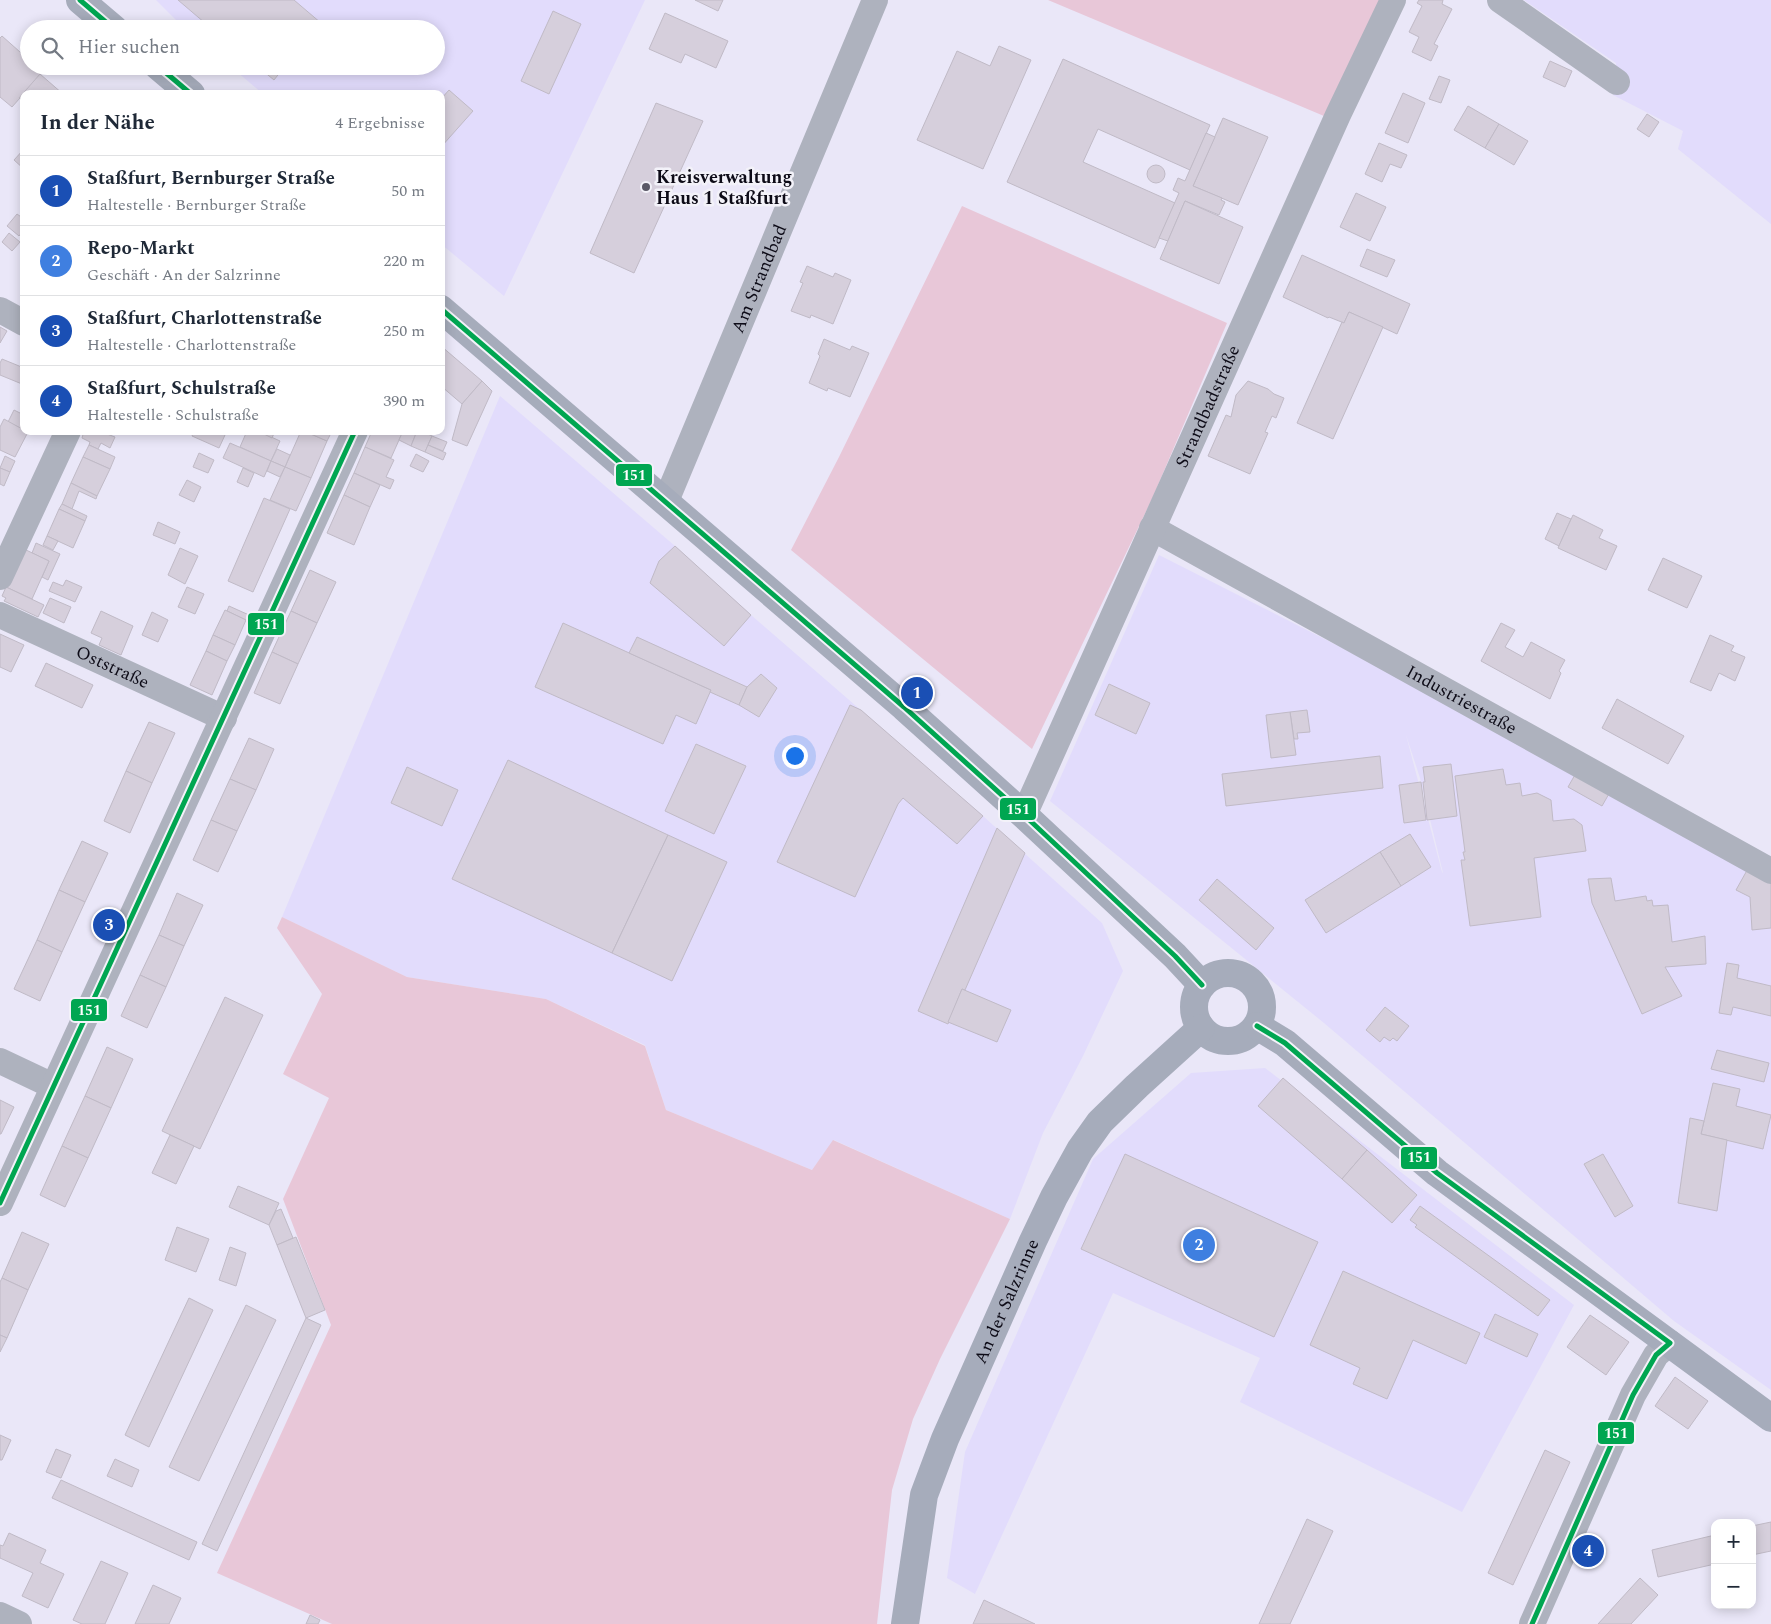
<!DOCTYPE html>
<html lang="de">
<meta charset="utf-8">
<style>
body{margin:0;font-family:Spectral,serif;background:#f6f6f7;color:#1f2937}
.controls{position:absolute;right:15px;bottom:15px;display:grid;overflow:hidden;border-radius:10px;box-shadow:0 2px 12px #0003}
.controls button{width:45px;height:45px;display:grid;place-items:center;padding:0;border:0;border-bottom:1px solid #e0e1e3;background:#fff;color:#1f2937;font:25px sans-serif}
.you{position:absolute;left:794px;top:755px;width:18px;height:18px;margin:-12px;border:4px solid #fff;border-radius:50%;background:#1a73e8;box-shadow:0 0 0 8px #1a73e833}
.badge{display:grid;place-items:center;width:32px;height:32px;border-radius:50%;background:#5a5866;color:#fff;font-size:16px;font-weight:700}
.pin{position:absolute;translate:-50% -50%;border:2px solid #fff;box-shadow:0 1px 5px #0006}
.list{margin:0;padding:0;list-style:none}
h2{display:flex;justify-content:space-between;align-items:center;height:65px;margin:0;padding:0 20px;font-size:21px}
h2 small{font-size:16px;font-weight:400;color:#747a83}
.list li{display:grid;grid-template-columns:32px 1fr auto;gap:15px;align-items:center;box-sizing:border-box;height:70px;padding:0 20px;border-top:1px solid #e0e1e3}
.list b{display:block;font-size:19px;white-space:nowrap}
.list p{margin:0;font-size:16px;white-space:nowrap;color:#747a83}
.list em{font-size:16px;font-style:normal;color:#747a83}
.icon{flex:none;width:28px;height:28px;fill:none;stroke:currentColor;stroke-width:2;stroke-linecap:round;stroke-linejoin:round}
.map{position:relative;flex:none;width:1771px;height:1624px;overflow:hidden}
.search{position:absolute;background:#fff;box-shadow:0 2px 12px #0003;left:20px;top:20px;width:425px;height:55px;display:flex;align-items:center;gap:12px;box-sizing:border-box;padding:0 18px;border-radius:28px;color:#747a83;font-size:19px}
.panel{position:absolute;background:#fff;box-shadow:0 2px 12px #0003;left:20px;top:90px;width:425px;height:345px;border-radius:10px}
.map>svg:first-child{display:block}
.built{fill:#e2dcfc;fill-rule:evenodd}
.green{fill:#e8c7d8}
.building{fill:#d6cfdc;stroke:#c0bac6}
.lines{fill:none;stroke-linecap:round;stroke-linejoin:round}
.minor{stroke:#aeb2be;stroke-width:26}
.major{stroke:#a6acbb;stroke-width:28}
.bus-1-casing{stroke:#f3f2f9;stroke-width:9}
.bus-1{stroke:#00a651;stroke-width:5}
.poi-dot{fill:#5a5866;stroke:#f3f2f9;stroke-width:2}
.labels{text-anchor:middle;stroke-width:5;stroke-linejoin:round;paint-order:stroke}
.poi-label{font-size:18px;font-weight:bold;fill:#0d0b17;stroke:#f3f2f9;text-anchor:start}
.street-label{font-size:18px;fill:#0d0b17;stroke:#f3f2f9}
.line-badge{stroke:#f3f2f9;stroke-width:2}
.badge-label{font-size:14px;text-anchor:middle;font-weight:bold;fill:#fff}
</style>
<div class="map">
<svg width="1771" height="1624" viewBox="0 0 1771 1624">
<rect width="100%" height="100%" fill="#eae7f8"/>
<!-- built -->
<g class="built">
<polygon points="156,0 645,0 504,296 441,244 441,94 263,94 230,66 436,66 436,29 185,29"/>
<polygon points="1524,0 1771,0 1771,224 1678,149 1683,131 1613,95 1617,82 1616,63"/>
<polygon points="500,396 675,546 751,615 983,816 1102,923 1123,971 1083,1056 1043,1133 1010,1219 834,1140 812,1170 666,1110 645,1045 546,999 407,977 282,917"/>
<path d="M1159,555l201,102 411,227v506l-97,-69 -350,-298 -274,-222zM1406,735l14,43 23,95 -1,-1z"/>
<polygon points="1265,1068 1574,1305 1462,1512 1240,1402 1260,1358 1113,1293 975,1594 947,1578 965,1452 1093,1159 1191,1073"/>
</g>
<!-- green -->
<g class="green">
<polygon points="1048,0 1386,0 1324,116"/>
<polygon points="962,206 1227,323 1152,499 1032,749 791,550 839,457"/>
<polygon points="282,917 407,977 546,999 645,1046 666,1110 812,1170 833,1140 1010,1219 940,1359 913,1419 892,1490 877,1624 332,1624 217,1573 331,1325 283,1199 329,1098 283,1074 322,994 277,928"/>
</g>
<!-- building -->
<g class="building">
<polygon points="178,0 294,0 328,29 212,29"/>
<polygon points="695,0 723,0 718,11"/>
<polygon points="1419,0 1443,0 1442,4 1452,9 1434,44 1438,46 1431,61 1412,52 1419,37 1409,32 1422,6 1417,3"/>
<polygon points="553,11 581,24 549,94 521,81"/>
<polygon points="665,13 728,41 716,68 685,54 681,63 649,49"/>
<polygon points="2,36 29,60 29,66 37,66 43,72 12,107 0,97 0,38"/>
<polygon points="999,46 1031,60 983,169 917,140 957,51 990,66"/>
<polygon points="1063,59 1210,125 1190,170 1098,129 1083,162 1175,203 1155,248 1007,182"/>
<polygon points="1550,61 1572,71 1565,87 1543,77"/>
<polygon points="257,66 285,66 274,80"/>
<polygon points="40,74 63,94 24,94 24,102 19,98"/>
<polygon points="1439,76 1450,80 1441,103 1429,99"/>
<polygon points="449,90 473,111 441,147 441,99"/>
<polygon points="1403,93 1425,103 1408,143 1385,133"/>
<polygon points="656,103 703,121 634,273 590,253"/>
<polygon points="1468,106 1499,124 1485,148 1454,130"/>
<polygon points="1647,114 1659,122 1649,137 1637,129"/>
<polygon points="1223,118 1268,137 1238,205 1193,186"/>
<polygon points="1499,124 1528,141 1514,165 1485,148"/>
<polygon points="1206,133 1215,137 1193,186 1222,198 1221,200 1225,202 1219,215 1185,201 1168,241 1159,238 1179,193 1173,190 1178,178 1185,181"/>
<polygon points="1379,143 1407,155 1401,168 1390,164 1382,182 1365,174"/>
<polygon points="24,149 24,169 14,160"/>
<circle cx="1156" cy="174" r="9"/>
<polygon points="1356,193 1386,207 1370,241 1340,227"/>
<polygon points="1185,201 1243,227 1219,284 1160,259"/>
<polygon points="17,214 24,219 24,230 19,236 7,226"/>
<polygon points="9,233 20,242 12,251 2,242"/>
<polygon points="1367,249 1395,260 1387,277 1360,266"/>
<polygon points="1302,255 1410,304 1397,334 1349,312 1344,323 1329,317 1328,318 1283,297"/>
<polygon points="807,266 833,277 835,273 851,280 833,324 811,315 810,318 791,311 803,283 800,282"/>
<polygon points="1349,312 1383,327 1333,439 1297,423 1342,322 1344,323"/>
<polygon points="0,327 7,331 0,343"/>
<polygon points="824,339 850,350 852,346 869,353 850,397 828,388 827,391 809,383 820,356 818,354"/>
<polygon points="441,346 482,381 462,404 441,386"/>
<polygon points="2,359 24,368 22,384 0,375 0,363"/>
<polygon points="482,381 492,391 467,446 452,440 462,404"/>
<polygon points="1248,381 1268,389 1274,394 1284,398 1276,418 1272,416 1265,432 1268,433 1250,474 1208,456 1226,415 1231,417 1236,395"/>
<polygon points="14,410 24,415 24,430 8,422"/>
<polygon points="4,419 24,430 24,431 28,432 15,457 0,450 0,427"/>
<polygon points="84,431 109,431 107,434 115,437 110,448 101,443 98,449 89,445 90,442 82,438"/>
<polygon points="194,431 217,431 225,435 219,448 192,436"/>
<polygon points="247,431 258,431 280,441 271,461 240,447"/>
<polygon points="258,431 275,431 272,438"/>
<polygon points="301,431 304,431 327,441 311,478 285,467"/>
<polygon points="304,431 332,431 327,441"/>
<polygon points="372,431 403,431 391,458 365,447"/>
<polygon points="403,431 417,431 411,446 399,440"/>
<polygon points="417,431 422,431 432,436 425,452 411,446"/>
<polygon points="432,436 447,442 443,451 428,445"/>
<polygon points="230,443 271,461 264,477 223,458"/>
<polygon points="89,445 115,457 110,469 83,457"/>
<polygon points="428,445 446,453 443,460 425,452"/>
<polygon points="365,447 394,460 386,477 394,480 390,489 354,473"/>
<polygon points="277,449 290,455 285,467 271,461"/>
<polygon points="199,453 214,460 208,473 193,467"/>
<polygon points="416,454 429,461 423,472 410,466"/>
<polygon points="5,456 15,461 10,472 0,468"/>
<polygon points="83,457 110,469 97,496 71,483"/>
<polygon points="271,461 285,467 280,477 267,471"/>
<polygon points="285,467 311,478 296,511 270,500"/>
<polygon points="0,468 10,472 4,486 0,484"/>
<polygon points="243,468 254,473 248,487 237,482"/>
<polygon points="354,473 380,485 370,507 344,495"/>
<polygon points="187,480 201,487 194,502 179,495"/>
<polygon points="71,483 97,496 96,499 79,491 72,509 62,504"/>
<polygon points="344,495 370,507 354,545 327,533"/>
<polygon points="264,498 290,509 253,592 228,581"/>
<polygon points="62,504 87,516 85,521 59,509"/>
<polygon points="59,509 85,521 73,548 47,536"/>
<polygon points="1557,513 1571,519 1559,546 1545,539"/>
<polygon points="1573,515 1603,530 1599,538 1617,546 1606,570 1558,548"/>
<polygon points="158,522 180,532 175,544 153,535"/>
<polygon points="47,536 58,541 53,550 43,545"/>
<polygon points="36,543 60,554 48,580 42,577 49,561 32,553"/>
<polygon points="675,546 751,615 724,646 650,583 659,561"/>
<polygon points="180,548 198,556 185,584 168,575"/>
<polygon points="24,549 49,561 32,599 6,587"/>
<polygon points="1663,558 1702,576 1687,608 1648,590"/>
<polygon points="310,570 336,582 317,623 291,611"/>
<polygon points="66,580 82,587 75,602 49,591 53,582 63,586"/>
<polygon points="6,587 44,605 38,617 4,601 6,598 2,596"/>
<polygon points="187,587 204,594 195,614 178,607"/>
<polygon points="50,598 71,607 64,623 43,613"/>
<polygon points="229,606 249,615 246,620 227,611"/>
<polygon points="225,610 246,620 235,645 213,635"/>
<polygon points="101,611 133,626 121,655 99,645 102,638 91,633"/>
<polygon points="291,611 317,623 298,664 272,652"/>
<polygon points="152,612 168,620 158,642 142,635"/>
<polygon points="563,623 711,690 696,724 676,715 663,744 535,687"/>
<polygon points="1501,623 1515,630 1505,647 1523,657 1531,642 1565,660 1559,671 1561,673 1550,699 1481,661"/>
<polygon points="0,634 24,645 11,672 0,667"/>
<polygon points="213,635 235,645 227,661 206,651"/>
<polygon points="1710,635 1734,646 1731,651 1745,657 1735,681 1719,673 1711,691 1690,682"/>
<polygon points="637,637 747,687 739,705 710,692 711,690 629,653"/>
<polygon points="206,651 227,661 212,695 190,685"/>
<polygon points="272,652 298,664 280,704 254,693"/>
<polygon points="46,663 93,685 82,708 35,686"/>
<polygon points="761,674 777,688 759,717 739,705 747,687"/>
<polygon points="1109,684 1150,703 1136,734 1095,715"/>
<polygon points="1617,699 1684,736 1668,764 1602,728"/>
<polygon points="850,705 861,710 983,816 957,844 903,798 898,804 855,897 777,862"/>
<polygon points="1307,710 1310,732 1297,733 1298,739 1294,739 1290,712"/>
<polygon points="1290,712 1296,755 1271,758 1266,715"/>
<polygon points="149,722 175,733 152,783 126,771"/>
<polygon points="249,738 274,749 256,790 230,779"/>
<polygon points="696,744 746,766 714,834 665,811"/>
<polygon points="1380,756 1383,788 1226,806 1222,774"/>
<polygon points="508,760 668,835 612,953 452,879"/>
<polygon points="1451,764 1457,816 1427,820 1423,782 1425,782 1423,767"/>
<polygon points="407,767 458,790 442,826 391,803"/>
<polygon points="1503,769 1506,785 1520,783 1522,796 1537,793 1551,800 1553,821 1574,819 1582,825 1586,851 1534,858 1541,917 1470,926 1461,860 1465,860 1463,852 1465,852 1455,776"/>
<polygon points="126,771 152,783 130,833 104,821"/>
<polygon points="1576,773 1610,792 1602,806 1568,787"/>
<polygon points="230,779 256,790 237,831 211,820"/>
<polygon points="1421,782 1426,820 1404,823 1399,785"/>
<polygon points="211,820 237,831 218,872 193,860"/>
<polygon points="997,828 1025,853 965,990 962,989 948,1024 918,1011"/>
<polygon points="1410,834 1431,867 1401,886 1380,852"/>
<polygon points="668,835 727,862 672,981 612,953"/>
<polygon points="82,841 108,853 85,902 59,890"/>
<polygon points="1380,852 1401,886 1326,933 1305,900"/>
<polygon points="1750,865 1771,877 1771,928 1752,930 1750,897 1736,890"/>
<polygon points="1611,878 1615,901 1646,896 1647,901 1652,900 1653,906 1668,905 1672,942 1705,936 1706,964 1665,967 1682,996 1642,1014 1592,903 1588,879"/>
<polygon points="1217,879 1274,928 1256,950 1199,900"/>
<polygon points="59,890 85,902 62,952 37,940"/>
<polygon points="177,893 203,905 184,946 159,935"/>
<polygon points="159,935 184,946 166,987 140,975"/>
<polygon points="37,940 62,952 40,1001 14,989"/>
<polygon points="1727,963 1739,965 1737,978 1771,986 1771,1016 1733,1007 1731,1015 1719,1013"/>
<polygon points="140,975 166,987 147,1028 121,1016"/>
<polygon points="962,989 1011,1010 997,1042 948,1022"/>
<polygon points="225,997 263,1015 200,1149 162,1131"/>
<polygon points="1385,1007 1409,1026 1397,1041 1393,1038 1390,1041 1384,1037 1380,1042 1366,1030"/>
<polygon points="107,1047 133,1059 111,1108 85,1096"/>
<polygon points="1717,1050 1769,1063 1764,1082 1711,1069"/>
<polygon points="1283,1078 1367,1150 1342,1179 1258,1106"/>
<polygon points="1713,1083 1740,1089 1736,1106 1771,1115 1763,1149 1701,1134"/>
<polygon points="85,1096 111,1108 88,1158 62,1146"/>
<polygon points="0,1100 14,1107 1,1134 0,1134"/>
<polygon points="1690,1118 1704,1121 1701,1134 1727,1140 1717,1211 1678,1203"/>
<polygon points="170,1135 194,1146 176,1184 152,1173"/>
<polygon points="62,1146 88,1158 65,1207 40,1195"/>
<polygon points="1367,1150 1417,1195 1392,1223 1342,1179"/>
<polygon points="1125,1154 1318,1242 1274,1337 1081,1249"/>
<polygon points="1603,1154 1633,1206 1615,1217 1584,1164"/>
<polygon points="238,1186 279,1203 269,1225 229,1207"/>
<polygon points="1420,1206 1550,1300 1538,1316 1415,1227 1417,1225 1410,1220"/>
<polygon points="281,1209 293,1238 277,1245 269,1225 276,1211"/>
<polygon points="177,1227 209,1239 196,1272 165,1260"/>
<polygon points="22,1232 49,1244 28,1290 2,1278"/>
<polygon points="296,1237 325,1310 306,1318 277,1245"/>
<polygon points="230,1247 246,1253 236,1286 219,1280"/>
<polygon points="1343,1271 1480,1333 1466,1364 1413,1340 1387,1399 1353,1384 1360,1368 1310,1345"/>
<polygon points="2,1278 28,1290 7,1338 0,1335 0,1282"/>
<polygon points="189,1298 213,1310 149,1447 125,1435"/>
<polygon points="246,1305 276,1320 199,1481 169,1467"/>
<polygon points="1495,1314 1538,1334 1527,1357 1484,1337"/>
<polygon points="1590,1315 1629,1342 1606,1375 1567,1347"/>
<polygon points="306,1318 321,1325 217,1551 202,1544"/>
<polygon points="0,1335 7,1338 0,1352"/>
<polygon points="1675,1377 1708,1401 1688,1429 1655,1406"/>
<polygon points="0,1435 11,1440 2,1460 0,1460"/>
<polygon points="56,1449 71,1455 61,1478 46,1472"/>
<polygon points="1545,1450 1570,1462 1513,1585 1488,1573"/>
<polygon points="115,1459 139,1470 132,1487 107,1476"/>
<polygon points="61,1480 197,1542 189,1560 52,1498"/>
<polygon points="1307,1519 1333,1531 1290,1624 1259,1624"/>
<polygon points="1771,1522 1771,1551 1752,1555 1752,1526"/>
<polygon points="9,1533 46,1550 40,1563 64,1574 48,1608 22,1596 33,1573 0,1558 0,1545 3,1546"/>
<polygon points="1715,1535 1715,1564 1658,1577 1652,1550"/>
<polygon points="101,1561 128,1573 105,1624 82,1624 73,1620"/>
<polygon points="1640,1578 1658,1595 1631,1624 1598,1624"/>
<polygon points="153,1585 181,1598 169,1624 135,1624"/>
<polygon points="984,1600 1035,1624 973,1624"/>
<polygon points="310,1615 320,1620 318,1624 306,1624"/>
</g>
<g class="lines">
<!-- minor -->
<g class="minor">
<polyline points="1500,0 1617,82"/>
<polyline points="0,310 24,323"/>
<path id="s1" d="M666,501l209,-501"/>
<path id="s2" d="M1152,528l619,343"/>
<polyline points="0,577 68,431"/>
<path id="s3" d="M0,615l224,103"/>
<path id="s4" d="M1024,815l314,-700 55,-115"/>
<polyline points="0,1061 53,1086"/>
<polyline points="0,1203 355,431"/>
<polyline points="0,1615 19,1624"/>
<polyline points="1532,1624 1633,1395 1656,1355 1670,1343"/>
</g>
<!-- major -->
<g class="major">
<polyline points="80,0 114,29"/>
<polyline points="158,66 191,94"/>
<polyline points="441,309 904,707 1024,815 1175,956 1202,985"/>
<circle cx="1228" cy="1007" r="34"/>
<polyline points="1257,1026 1285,1043 1437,1173 1771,1418"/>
<path id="s5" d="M905,1624l19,-129 21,-56 88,-198 21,-44 26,-47 20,-28 37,-36 64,-58"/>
</g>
<!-- bus-1 casing -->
<g class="bus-1-casing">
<g id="bus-1">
<polyline points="80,0 114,29"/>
<polyline points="158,66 191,94"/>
<polyline points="441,309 904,707 1024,815 1175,956 1202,985"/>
<polyline points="1257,1026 1285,1043 1437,1173 1670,1343 1656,1355 1633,1395 1532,1624"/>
<polyline points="0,1203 355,431"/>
</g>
</g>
<!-- bus-1 -->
<use href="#bus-1" class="bus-1"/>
</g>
<!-- markers -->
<circle class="poi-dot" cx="646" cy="187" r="5"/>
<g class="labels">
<!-- poi labels -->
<g class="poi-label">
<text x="656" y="183">Kreisverwaltung<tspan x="656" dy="21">Haus 1 Staßfurt</tspan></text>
</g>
<!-- street labels -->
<g class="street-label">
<text dy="6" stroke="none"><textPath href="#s1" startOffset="241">Am Strandbad</textPath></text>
<text dy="6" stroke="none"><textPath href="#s4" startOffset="448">Strandbadstraße</textPath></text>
<text dy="6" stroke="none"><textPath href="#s3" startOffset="124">Oststraße</textPath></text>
<text dy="6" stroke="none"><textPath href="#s2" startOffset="354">Industriestraße</textPath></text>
<text dy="6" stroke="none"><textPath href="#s5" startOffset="341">An der Salzrinne</textPath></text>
</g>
</g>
<g class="line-badge">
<rect x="615" y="463" width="38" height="24" rx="5" fill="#00a651"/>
<rect x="247" y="612" width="38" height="24" rx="5" fill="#00a651"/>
<rect x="999" y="797" width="38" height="24" rx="5" fill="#00a651"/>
<rect x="70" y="998" width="38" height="24" rx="5" fill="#00a651"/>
<rect x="1400" y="1146" width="38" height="24" rx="5" fill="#00a651"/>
<rect x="1597" y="1421" width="38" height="24" rx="5" fill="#00a651"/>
</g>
<g class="badge-label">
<text x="634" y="480">151</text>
<text x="266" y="629">151</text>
<text x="1018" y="814">151</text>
<text x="89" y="1015">151</text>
<text x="1419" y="1162">151</text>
<text x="1616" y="1438">151</text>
</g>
</svg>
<div class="controls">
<button>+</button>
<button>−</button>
</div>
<div class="you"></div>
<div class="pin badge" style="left:917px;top:693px;background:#1a4fb4">1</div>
<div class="pin badge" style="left:1199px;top:1245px;background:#3f7fe0">2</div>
<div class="pin badge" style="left:109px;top:925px;background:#1a4fb4">3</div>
<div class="pin badge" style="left:1588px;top:1551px;background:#1a4fb4">4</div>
<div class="search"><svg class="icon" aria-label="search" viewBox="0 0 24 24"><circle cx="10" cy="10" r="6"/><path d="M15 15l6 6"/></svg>Hier suchen</div>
<section class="panel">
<h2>In der Nähe<small>4 Ergebnisse</small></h2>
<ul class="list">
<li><span class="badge" style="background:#1a4fb4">1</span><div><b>Staßfurt, Bernburger Straße</b><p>Haltestelle · Bernburger Straße</p></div><em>50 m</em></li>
<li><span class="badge" style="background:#3f7fe0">2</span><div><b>Repo-Markt</b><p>Geschäft · An der Salzrinne</p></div><em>220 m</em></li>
<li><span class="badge" style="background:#1a4fb4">3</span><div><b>Staßfurt, Charlottenstraße</b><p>Haltestelle · Charlottenstraße</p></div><em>250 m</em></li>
<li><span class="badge" style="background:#1a4fb4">4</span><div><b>Staßfurt, Schulstraße</b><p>Haltestelle · Schulstraße</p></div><em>390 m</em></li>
</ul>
</section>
</div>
